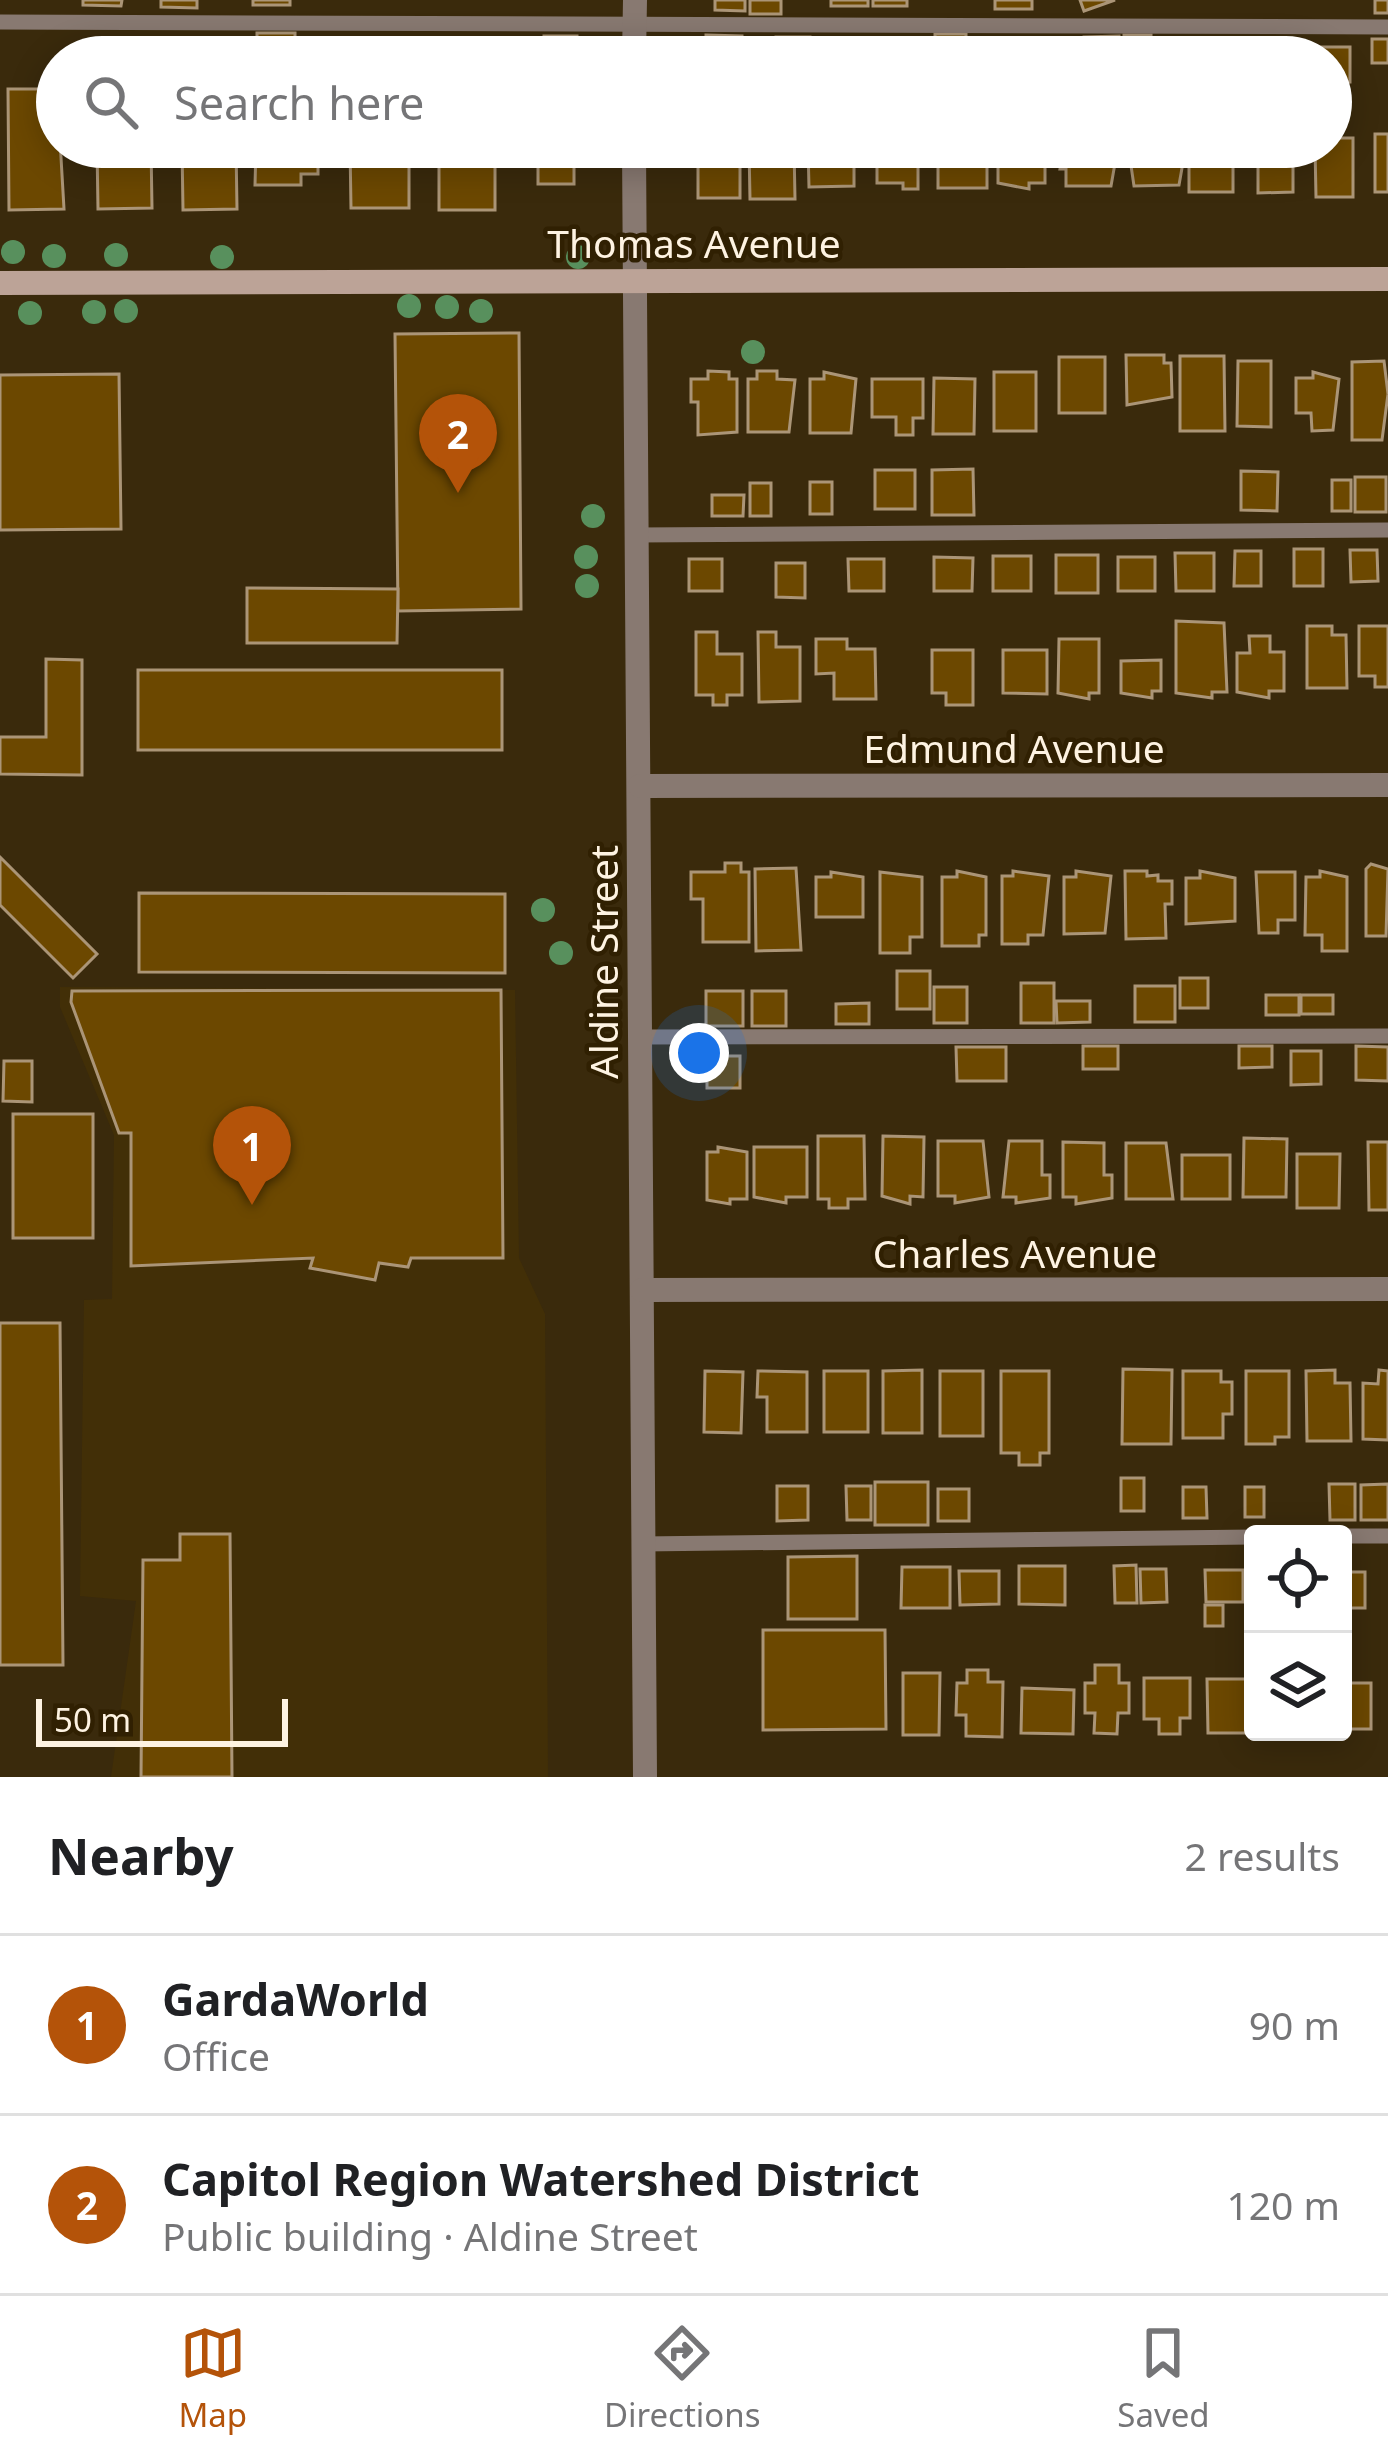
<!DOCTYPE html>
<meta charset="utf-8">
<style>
body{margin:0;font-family:"Noto Sans",sans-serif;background:#f6f6f6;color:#202124}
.controls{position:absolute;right:36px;bottom:36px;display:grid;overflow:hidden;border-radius:12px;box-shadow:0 6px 30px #0003}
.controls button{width:108px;height:108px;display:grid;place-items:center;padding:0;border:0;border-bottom:3px solid #e0e0e0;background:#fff;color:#202124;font:60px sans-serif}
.scale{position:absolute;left:36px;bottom:30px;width:252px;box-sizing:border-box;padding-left:12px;border:6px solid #fef3e2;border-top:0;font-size:33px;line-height:42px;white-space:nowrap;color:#fef3e2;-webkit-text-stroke:9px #302002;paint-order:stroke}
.you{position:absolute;left:699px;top:1053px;width:42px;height:42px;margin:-30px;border:9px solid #fff;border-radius:50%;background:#1a73e8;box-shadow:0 0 0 18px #1a73e833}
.badge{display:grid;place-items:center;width:78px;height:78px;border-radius:50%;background:#b45309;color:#fff;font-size:39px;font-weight:700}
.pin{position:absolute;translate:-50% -99px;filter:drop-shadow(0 3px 6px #0008)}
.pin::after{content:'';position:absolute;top:63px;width:42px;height:36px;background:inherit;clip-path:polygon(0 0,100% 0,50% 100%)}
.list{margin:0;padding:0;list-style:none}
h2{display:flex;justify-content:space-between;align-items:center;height:156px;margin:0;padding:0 48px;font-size:51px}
h2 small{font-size:39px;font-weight:400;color:#757577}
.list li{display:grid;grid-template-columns:78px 1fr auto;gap:36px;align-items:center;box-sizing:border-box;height:180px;padding:0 48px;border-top:3px solid #e0e0e0}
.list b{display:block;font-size:45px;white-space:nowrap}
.list p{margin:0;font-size:39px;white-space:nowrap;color:#757577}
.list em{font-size:39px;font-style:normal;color:#757577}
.icon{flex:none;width:66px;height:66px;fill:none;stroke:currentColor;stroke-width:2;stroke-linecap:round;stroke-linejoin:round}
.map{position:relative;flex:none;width:1388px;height:1777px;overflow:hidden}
.search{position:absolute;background:#fff;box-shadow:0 6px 30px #0003;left:36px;right:36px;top:36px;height:132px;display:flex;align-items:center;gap:30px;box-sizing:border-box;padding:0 42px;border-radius:66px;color:#757577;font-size:45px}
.sheet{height:516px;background:#fff}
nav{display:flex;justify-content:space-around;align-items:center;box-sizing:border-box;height:168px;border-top:3px solid #e0e0e0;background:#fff;font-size:33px;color:#757577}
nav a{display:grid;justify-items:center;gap:6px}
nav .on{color:#b45309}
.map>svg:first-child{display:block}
.built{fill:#422f07}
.building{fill:#6c4800;stroke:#ab9577;stroke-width:3}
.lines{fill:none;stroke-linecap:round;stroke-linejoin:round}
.lane{stroke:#887971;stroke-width:15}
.street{stroke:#887971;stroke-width:24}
.secondary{stroke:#bca397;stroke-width:24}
.tree{fill:#58905d}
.labels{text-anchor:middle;stroke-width:9;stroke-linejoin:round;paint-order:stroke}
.street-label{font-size:39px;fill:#fef3e2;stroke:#302002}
</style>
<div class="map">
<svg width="1388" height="1777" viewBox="0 0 1388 1777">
<rect width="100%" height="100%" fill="#3a2a0c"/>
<!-- built -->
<polygon class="built" points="60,987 515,990 519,1258 545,1314 548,1777 111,1777 136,1601 80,1596 84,1300 112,1299 114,1135 60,1007"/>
<!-- building -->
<g class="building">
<polygon points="83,0 122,0 121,6 83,5"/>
<polygon points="161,0 197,0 197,8 161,7"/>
<rect x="253" y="0" width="37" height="5"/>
<polygon points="715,0 745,0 745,11 715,10"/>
<rect x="750" y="0" width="31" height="14"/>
<rect x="831" y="0" width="37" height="6"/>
<rect x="873" y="0" width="34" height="6"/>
<rect x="995" y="0" width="37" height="9"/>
<polygon points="1080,0 1115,0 1084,11"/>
<rect x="1375" y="0" width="13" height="13"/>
<rect x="257" y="33" width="38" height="24"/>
<rect x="935" y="34" width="31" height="23"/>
<polygon points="706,35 742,36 742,57 706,57"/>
<rect x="1124" y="35" width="27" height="22"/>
<rect x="544" y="36" width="33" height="21"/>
<polygon points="1119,36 1119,57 1084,57 1084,37"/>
<rect x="776" y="37" width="34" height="20"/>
<polygon points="1014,38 1051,39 1051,57 1014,57"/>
<rect x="1372" y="39" width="16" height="24"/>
<rect x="878" y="41" width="49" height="16"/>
<rect x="1192" y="43" width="37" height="14"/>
<rect x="1251" y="43" width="20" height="14"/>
<polygon points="1317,47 1350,47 1350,82 1331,82 1331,57 1317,57"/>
<polygon points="1271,49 1306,50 1306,57 1271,57"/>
<polygon points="8,89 57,89 64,209 9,210"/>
<rect x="1375" y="134" width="13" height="58"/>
<polygon points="1331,138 1353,138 1353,197 1316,197 1315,147 1331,147"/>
<polygon points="97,147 151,147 152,208 98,209"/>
<polygon points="182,147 236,147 237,209 183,210"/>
<polygon points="256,147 302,147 302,156 318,156 318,174 301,174 301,185 255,185"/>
<polygon points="350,147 409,147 409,208 351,208"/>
<rect x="439" y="147" width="56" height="63"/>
<rect x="538" y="147" width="36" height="37"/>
<rect x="698" y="147" width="42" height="51"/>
<polygon points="749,147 794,147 795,199 750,199"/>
<polygon points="808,147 854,147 854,186 809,187"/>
<polygon points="877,147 918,147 918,189 903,189 903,183 877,183"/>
<rect x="938" y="147" width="49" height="41"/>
<polygon points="998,147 1045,147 1045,183 1029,183 1029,189 998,183"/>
<polygon points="1064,147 1111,147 1117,152 1111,186 1066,186 1066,169 1060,169"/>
<polygon points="1134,147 1185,151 1179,185 1134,186 1129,152"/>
<rect x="1189" y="147" width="44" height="45"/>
<polygon points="1258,147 1293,147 1293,192 1258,193"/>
<polygon points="519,333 521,609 398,611 395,334"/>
<polygon points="1126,355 1164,355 1164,363 1171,363 1172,397 1127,405"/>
<polygon points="1180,356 1224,356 1225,431 1180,431"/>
<rect x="1059" y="357" width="46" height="56"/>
<polygon points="1238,361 1271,361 1271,427 1237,426"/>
<polygon points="1384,361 1388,394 1382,440 1352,440 1352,362"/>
<polygon points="708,371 729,372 729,379 737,379 737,432 698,435 698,402 691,402 691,379 708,379"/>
<polygon points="757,371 777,371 777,379 795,380 789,432 748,432 748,379 757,379"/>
<polygon points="824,372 856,379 851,433 810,433 810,379 824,379"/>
<rect x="994" y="372" width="42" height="59"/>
<polygon points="1313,372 1339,379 1333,430 1312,431 1311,413 1296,413 1296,378 1313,378"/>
<polygon points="119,374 121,529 0,530 0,375"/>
<polygon points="934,378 975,379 974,434 933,434"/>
<polygon points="872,379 923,379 923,418 913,418 913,435 896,435 896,417 872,417"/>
<polygon points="973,469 974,515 932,515 932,470"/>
<rect x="875" y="470" width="40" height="39"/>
<polygon points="1241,471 1278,472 1277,511 1241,510"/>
<rect x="1355" y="477" width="31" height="35"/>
<rect x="1332" y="480" width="19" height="31"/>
<rect x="810" y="482" width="22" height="32"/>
<rect x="750" y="483" width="21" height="33"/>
<polygon points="712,495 744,495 743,516 712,516"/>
<rect x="1294" y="549" width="29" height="37"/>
<polygon points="1350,550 1377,550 1378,581 1351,582"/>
<polygon points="1235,551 1261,551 1261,586 1234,586"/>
<polygon points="1175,553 1214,553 1214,591 1176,591"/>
<rect x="1056" y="555" width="42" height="38"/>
<rect x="993" y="556" width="38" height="35"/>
<polygon points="934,557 973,558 972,591 934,591"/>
<rect x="1118" y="557" width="37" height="34"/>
<rect x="689" y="559" width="33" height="32"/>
<polygon points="848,559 884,559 884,591 849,591"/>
<polygon points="776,563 805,563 805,598 776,597"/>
<polygon points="247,588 398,589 397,643 247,643"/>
<polygon points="1176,621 1224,623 1227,692 1212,692 1212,698 1176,693"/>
<polygon points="1307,626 1332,626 1332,635 1346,635 1347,688 1307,688"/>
<polygon points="1359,626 1388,626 1388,687 1375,687 1375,676 1359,676"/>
<polygon points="696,632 717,632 717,654 742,654 742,695 727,695 727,705 713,705 713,695 696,695"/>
<polygon points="758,632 776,632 776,647 800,647 800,701 759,702"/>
<polygon points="1249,636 1270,636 1270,652 1284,652 1284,691 1269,691 1269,698 1237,692 1237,653 1250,653"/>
<polygon points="816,639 847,639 847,649 875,649 876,699 834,699 834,673 816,674"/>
<polygon points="1059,639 1099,639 1099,693 1089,693 1089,699 1058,693"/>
<polygon points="932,650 973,650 973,705 946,705 946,693 932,693"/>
<polygon points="1003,650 1047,650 1047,694 1003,693"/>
<polygon points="46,659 82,660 82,775 0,774 0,737 46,737"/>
<polygon points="1161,660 1161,691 1152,691 1152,698 1121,693 1121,661"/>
<rect x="138" y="670" width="364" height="80"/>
<polygon points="0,857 97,954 73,978 0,905"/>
<polygon points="725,863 741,863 741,872 749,872 749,942 703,942 703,899 691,899 691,872 725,872"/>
<polygon points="1371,864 1388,869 1386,936 1366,936 1366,869"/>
<polygon points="796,868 801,950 756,951 755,869"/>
<polygon points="957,871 986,877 986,935 979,935 979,946 942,946 942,877 957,877"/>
<polygon points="1013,871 1049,876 1043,935 1028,935 1028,944 1002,944 1002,876 1013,876"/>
<polygon points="1076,871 1111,876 1105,933 1064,934 1064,877 1076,877"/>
<polygon points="1125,871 1147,871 1147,876 1158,875 1158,881 1172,881 1172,904 1165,904 1166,938 1126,939"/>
<polygon points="1200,871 1235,878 1235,921 1186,924 1186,878 1200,878"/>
<polygon points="1320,871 1347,877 1347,951 1322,951 1322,935 1305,935 1306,877 1320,877"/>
<polygon points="831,872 863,877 863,917 816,917 816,877 831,877"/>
<polygon points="880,872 922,877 922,937 910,937 910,953 880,953"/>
<polygon points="1256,872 1295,872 1295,920 1278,920 1278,933 1259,933"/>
<polygon points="139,893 505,894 505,973 139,972"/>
<rect x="897" y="971" width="33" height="38"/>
<rect x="1180" y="978" width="28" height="30"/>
<rect x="1021" y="983" width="33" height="40"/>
<rect x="1135" y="986" width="40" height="36"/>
<rect x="934" y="987" width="33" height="36"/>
<polygon points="501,990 503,1258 411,1258 408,1267 379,1263 375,1280 310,1268 313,1258 131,1266 131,1133 119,1133 71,1002 72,991"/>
<rect x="706" y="991" width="37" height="35"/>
<rect x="752" y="991" width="34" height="35"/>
<rect x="1266" y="995" width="33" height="20"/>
<rect x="1301" y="995" width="32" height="19"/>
<polygon points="1056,1001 1090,1001 1090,1022 1057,1023"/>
<polygon points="869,1003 869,1024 836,1024 836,1004"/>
<rect x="1083" y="1046" width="35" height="23"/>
<polygon points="1239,1046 1272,1046 1272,1067 1239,1068"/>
<polygon points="1356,1046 1388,1047 1388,1081 1356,1080"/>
<polygon points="956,1047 1006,1047 1006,1081 957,1081"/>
<polygon points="1291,1051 1321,1051 1321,1084 1291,1085"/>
<rect x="707" y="1056" width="33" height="32"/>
<polygon points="4,1061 32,1061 32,1102 3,1101"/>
<rect x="13" y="1114" width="80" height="124"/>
<polygon points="818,1136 864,1136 865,1199 848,1199 848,1208 829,1208 829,1199 818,1199"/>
<polygon points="883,1136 924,1137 923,1197 910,1196 910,1204 882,1196"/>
<polygon points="1244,1138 1287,1139 1286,1197 1243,1197"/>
<polygon points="938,1141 983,1141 989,1197 955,1203 955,1196 938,1196"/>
<polygon points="1009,1141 1042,1141 1042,1175 1050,1175 1050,1198 1016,1203 1016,1197 1003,1197"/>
<polygon points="1063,1142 1104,1143 1104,1175 1112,1175 1112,1198 1076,1204 1076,1197 1063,1197"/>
<polygon points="1368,1142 1388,1142 1388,1210 1369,1210"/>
<polygon points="1126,1143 1166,1143 1173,1199 1126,1199"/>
<polygon points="718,1147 747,1152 747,1199 730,1199 730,1204 707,1200 707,1152 718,1152"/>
<polygon points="754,1147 807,1147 807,1197 786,1197 786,1203 754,1197"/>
<polygon points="1297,1154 1340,1154 1339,1208 1297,1208"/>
<rect x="1182" y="1155" width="48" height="44"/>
<polygon points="0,1323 60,1323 63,1665 0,1665"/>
<polygon points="1123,1369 1172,1370 1171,1444 1122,1444"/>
<polygon points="922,1370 922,1433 883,1433 883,1371"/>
<polygon points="1335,1370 1335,1383 1350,1383 1351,1441 1307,1441 1306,1371"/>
<polygon points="1379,1370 1388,1371 1388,1440 1363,1439 1363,1383 1378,1384"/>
<polygon points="705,1371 743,1372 741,1433 704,1432"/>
<polygon points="758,1371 807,1372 807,1432 767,1432 767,1397 757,1397"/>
<rect x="824" y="1371" width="44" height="61"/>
<rect x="940" y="1371" width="43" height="65"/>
<polygon points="1001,1371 1049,1371 1049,1453 1040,1453 1040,1465 1019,1465 1019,1453 1001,1453"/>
<polygon points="1183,1371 1221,1371 1221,1382 1232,1382 1232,1414 1223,1414 1223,1438 1183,1438"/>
<polygon points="1246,1371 1289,1371 1289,1437 1275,1437 1275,1444 1246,1444"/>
<rect x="1121" y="1478" width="23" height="33"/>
<rect x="875" y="1482" width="53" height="43"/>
<polygon points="1329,1484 1355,1484 1355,1520 1330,1520"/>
<polygon points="1388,1484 1388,1520 1361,1520 1361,1485"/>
<polygon points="777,1486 808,1486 808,1520 777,1521"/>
<polygon points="846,1486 871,1486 871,1520 847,1520"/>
<polygon points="1183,1487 1206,1487 1207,1518 1183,1518"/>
<rect x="1245" y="1487" width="19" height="30"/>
<rect x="938" y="1489" width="31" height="32"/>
<polygon points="180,1534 230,1534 232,1777 141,1777 143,1560 180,1560"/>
<polygon points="857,1556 857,1619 788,1619 788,1557"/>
<polygon points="1136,1565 1137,1603 1115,1603 1114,1566"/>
<polygon points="1019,1566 1065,1566 1065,1605 1019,1604"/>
<polygon points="902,1567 950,1567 950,1608 901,1608"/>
<polygon points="1140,1569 1166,1569 1167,1602 1141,1603"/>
<polygon points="1205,1570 1243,1570 1243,1602 1206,1602"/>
<polygon points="959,1571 999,1571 999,1604 960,1605"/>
<rect x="1343" y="1572" width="22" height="36"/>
<rect x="1205" y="1605" width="18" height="21"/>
<polygon points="763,1630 885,1630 886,1729 763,1730"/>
<polygon points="1095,1665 1119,1665 1119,1683 1129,1683 1129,1713 1118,1713 1117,1734 1094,1733 1095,1713 1085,1713 1085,1683 1095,1683"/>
<polygon points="967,1670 988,1670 988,1682 1003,1682 1002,1737 966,1736 966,1715 956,1715 957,1683 967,1683"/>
<polygon points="903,1673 940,1673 939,1735 903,1735"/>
<polygon points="1144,1678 1190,1678 1190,1718 1180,1718 1180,1734 1159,1734 1159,1719 1144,1719"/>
<polygon points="1207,1679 1253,1679 1253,1733 1208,1733"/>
<rect x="1343" y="1683" width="28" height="46"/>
<polygon points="1022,1688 1074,1690 1073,1734 1021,1733"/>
</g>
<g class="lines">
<!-- lane -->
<g class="lane">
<polyline points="0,22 1388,27"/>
<polyline points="635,535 1388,530"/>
<polyline points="640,1037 1388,1036"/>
<polyline points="1343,1536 1388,1536"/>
<polyline points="642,1544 1253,1537"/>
</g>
<!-- street -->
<g class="street">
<polyline points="634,57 635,0"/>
<polyline points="634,147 645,1777"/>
<polyline points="640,786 1388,785"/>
<polyline points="642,1290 1388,1289"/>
</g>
<!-- secondary -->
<polyline class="secondary" points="0,283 1388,279"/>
</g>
<!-- trees -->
<g class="tree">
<circle cx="13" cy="252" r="12"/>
<circle cx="116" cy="255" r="12"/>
<circle cx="54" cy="256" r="12"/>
<circle cx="222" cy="257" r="12"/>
<circle cx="578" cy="257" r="12"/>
<circle cx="409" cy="306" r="12"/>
<circle cx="447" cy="307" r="12"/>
<circle cx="126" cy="311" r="12"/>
<circle cx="481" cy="311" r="12"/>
<circle cx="94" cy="312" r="12"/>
<circle cx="30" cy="313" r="12"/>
<circle cx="753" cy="352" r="12"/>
<circle cx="593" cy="516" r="12"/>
<circle cx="586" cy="557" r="12"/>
<circle cx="587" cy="586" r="12"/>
<circle cx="543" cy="910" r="12"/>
<circle cx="561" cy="953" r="12"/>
</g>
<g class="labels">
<!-- street labels -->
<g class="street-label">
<text x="694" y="258">Thomas Avenue</text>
<text x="1014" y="763">Edmund Avenue</text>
<text transform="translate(604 962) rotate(-90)" y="14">Aldine Street</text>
<text x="1015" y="1268">Charles Avenue</text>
</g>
</g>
</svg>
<div class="controls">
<button><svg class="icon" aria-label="locate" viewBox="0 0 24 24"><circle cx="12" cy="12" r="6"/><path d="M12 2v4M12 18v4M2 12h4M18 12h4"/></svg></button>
<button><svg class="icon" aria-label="layers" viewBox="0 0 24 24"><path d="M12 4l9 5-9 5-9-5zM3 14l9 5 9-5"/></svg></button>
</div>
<div class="scale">50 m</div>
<div class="you"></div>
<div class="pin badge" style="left:252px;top:1205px">1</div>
<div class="pin badge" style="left:458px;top:493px">2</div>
<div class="search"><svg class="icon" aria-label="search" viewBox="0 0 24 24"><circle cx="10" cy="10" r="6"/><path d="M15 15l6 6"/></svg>Search here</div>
</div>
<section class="sheet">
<h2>Nearby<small>2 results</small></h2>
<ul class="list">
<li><span class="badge">1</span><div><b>GardaWorld</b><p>Office</p></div><em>90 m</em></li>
<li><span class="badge">2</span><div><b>Capitol Region Watershed District</b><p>Public building · Aldine Street</p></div><em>120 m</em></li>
</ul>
</section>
<nav>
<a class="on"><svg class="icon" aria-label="map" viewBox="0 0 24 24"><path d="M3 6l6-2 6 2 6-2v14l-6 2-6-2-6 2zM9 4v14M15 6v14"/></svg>Map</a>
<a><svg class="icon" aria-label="directions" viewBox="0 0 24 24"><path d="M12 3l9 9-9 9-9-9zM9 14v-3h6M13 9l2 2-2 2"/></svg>Directions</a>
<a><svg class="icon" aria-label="saved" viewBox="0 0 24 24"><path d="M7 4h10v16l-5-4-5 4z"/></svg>Saved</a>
</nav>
